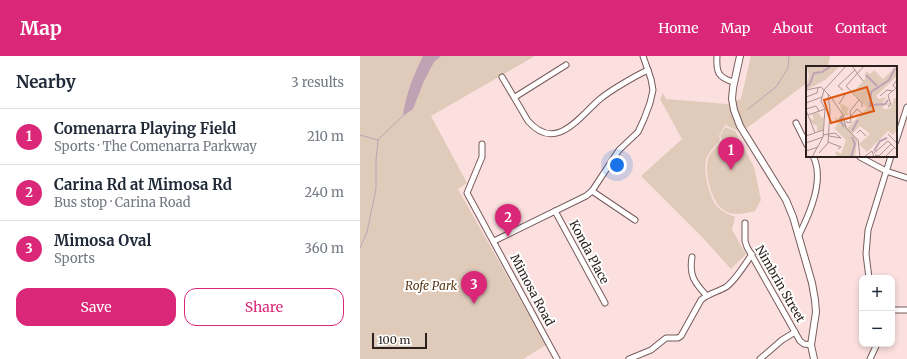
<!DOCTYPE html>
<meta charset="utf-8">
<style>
body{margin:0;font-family:Merriweather,serif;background:#f6f6f7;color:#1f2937}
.controls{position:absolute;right:12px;bottom:12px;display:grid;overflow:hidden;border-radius:8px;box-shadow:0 2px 6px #0003}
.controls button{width:36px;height:36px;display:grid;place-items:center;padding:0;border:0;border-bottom:1px solid #e0e1e3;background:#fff;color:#1f2937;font:20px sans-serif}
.scale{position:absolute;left:12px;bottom:10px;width:55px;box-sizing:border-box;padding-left:4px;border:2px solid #2d2120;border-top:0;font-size:11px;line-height:14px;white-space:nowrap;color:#2d2120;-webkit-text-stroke:3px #fff;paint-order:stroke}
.you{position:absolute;left:257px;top:109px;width:14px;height:14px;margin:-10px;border:3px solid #fff;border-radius:50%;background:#1a73e8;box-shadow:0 0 0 6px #1a73e833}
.badge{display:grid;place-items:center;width:26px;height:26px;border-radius:50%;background:#db2777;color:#fff;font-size:13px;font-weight:700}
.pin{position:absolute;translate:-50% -33px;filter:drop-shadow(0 1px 2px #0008)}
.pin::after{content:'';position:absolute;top:21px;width:14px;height:12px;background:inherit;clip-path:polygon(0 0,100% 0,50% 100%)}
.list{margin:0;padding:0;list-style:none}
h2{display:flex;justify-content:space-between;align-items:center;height:52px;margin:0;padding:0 16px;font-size:17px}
h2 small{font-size:13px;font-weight:400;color:#747a83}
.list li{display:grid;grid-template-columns:26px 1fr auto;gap:12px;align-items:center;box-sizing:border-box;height:56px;padding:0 16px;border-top:1px solid #e0e1e3}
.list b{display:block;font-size:15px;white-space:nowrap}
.list p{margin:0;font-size:13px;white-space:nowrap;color:#747a83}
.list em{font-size:13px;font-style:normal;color:#747a83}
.actions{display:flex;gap:8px;padding:12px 16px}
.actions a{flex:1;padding:9px 0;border:1px solid #db2777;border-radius:12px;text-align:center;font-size:14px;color:#db2777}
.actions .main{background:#db2777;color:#fff}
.map{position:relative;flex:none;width:547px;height:303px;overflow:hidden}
header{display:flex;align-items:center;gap:24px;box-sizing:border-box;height:56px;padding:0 20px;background:#db2777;color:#fff}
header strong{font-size:19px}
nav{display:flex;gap:22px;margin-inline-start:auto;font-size:14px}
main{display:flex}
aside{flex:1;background:#fff}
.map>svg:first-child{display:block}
.green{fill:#e0cbba}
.water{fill:#bfa3b5}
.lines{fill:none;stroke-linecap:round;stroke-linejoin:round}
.stream{stroke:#bfa3b5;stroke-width:1}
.minor-casing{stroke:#785b5b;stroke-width:7}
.major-casing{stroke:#785b5b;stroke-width:8}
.minor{stroke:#fff;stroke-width:5}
.major{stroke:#fff;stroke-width:6}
.labels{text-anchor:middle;stroke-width:4;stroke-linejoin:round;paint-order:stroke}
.street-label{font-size:12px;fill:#2d2120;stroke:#fff}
.park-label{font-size:12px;font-style:italic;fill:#5a3614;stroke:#fff}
.inset-river{fill:none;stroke:#bfa3b5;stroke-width:2}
.inset-road{fill:none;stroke:#a99493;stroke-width:1}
.view{fill:#df560d;fill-opacity:0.15;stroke:#df560d;stroke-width:2}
.inset-edge{fill:none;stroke:#2d2120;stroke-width:2}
</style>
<header>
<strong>Map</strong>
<nav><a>Home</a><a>Map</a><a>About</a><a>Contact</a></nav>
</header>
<main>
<aside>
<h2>Nearby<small>3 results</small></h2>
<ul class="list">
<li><span class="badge">1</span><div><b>Comenarra Playing Field</b><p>Sports · The Comenarra Parkway</p></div><em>210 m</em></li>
<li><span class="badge">2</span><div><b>Carina Rd at Mimosa Rd</b><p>Bus stop · Carina Road</p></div><em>240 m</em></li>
<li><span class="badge">3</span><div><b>Mimosa Oval</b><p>Sports</p></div><em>360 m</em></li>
</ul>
<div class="actions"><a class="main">Save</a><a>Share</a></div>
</aside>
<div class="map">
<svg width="547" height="303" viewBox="0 0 547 303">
<rect width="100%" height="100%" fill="#fbe0df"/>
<!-- green -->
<g class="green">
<polygon points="0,0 175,0 71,60 107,127 98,133 186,289 163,303 0,303"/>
<path d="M391,0h79l-2,11h-21v21l-3,-3 -57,43 -11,2 -11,-5 -6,11 1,3c-3,6 -10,11 -13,18 -5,11 2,39 9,48 5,6 12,9 19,12l-3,13 14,24 -15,15 -28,-31 -62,-62 41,-37 -22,-40 3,-6 3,6 61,5 14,-5z"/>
<path d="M365,71l10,4 19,36 7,33 -6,11c-9,2 -19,5 -28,1 -15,-6 -23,-38 -19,-53 2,-8 10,-12 14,-20l-2,-3z"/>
</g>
<!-- water -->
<path class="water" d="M63,0h18l-7,6 -10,19 -11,28 -10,7c2,-20 11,-42 20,-60z"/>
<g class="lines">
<!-- stream -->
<g class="stream">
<polyline points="388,53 416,31 428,12 429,0"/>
<polyline points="0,79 18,84"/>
<polyline points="0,192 7,176 16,133 16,104 18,84 30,72 43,60"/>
</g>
<!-- minor casing -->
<g class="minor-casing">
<g id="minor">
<path d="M357,0c-1,16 1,22 17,26"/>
<path d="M142,21l26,44c28,32 51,-4 72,-22 11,-9 35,-23 48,-29"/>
<polyline points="155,41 206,9"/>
<polyline points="436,67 447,89"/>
<polyline points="536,85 547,51"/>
<polyline points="122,88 122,101 107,137 197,303"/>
<polyline points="500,101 526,115 547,122"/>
<polyline points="232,135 275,164"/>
<polyline points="195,155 245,247"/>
<polyline points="385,167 385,185 387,191 440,285 444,288 451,289"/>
<path d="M439,179c11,-22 26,-56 14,-79"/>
<polyline points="134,185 226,140 232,135 259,94 278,76 284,63 290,47 293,34 291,23 283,0"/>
<path d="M332,201c-3,18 2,25 14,38"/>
<polyline points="509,222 506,198 508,174 531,100"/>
<polyline points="532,254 547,254"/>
<path d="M269,303l22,-9 15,-12h12l3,-2 20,-36c8,-7 17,-8 25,-13 9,-6 20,-24 26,-33"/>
<polyline points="400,303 422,284 435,276"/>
<polyline points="510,303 517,288"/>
</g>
</g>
<!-- major casing -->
<g class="major-casing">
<polyline id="major" points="380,0 373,32 372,43 374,54 380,70 426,144 433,161 452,227 455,244 456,256 451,289 454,303"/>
</g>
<!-- minor -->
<use href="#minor" class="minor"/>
<!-- major -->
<use href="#major" class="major"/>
</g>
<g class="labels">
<!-- street labels -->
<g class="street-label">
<text transform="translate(229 196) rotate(62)" y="4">Konda Place</text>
<text transform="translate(420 228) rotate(60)" y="4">Nimbrin Street</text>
<text transform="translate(172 234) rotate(62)" y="4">Mimosa Road</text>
</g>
<!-- park labels -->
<g class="park-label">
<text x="71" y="234">Rofe Park</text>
</g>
</g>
<!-- overview -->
<g transform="translate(446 10)">
<rect width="91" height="91" fill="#fbe0df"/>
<path d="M0,0h34l-15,14 -19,10 3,-15zM91,0v10l-21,20 3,3 8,-2 -5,6h8l-1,4 -3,-3 -4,4 4,1 5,-1 3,-10h3v32l-4,5 -5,-4 -21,21 -8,-8 11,-10 -10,-8 -8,8 5,5 -2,18h-17l-3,-4 2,-2 4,3 5,-14 -12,-12 3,-3 -2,-8 3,2 4,-5 -2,-11 9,5 -2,4 2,3 -5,1 3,12 20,-20 -14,-16 12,-13v-6l2,-2 3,3 4,-4 9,9zM12,46l4,6 2,-1 -1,12 -6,3v-6l-6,-3 -1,-5 4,2 -2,-6z" fill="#e0cbba"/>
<path class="inset-river" d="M60,9l11,11M0,21l4,-3 4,-11 8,-1 9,-6M65,39l14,-1 3,-4M64,41l1,-15 18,-12 6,-12M36,50l-2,4 4,7M46,65l6,-11M68,85l6,-10 7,-3M45,91l4,-13 -3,-7"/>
<path class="inset-road" d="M46,0l11,15M91,14l-4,5 4,5M0,24l15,-3 10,10 12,18 3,13 12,12 2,17M18,24l22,-24M37,24l-5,-4 17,-16M74,30l7,-6 6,1 4,-4M0,31l11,-4 1,-5M0,37l16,-6M33,38l7,-11M56,41v-4l-16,-17 18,-20M82,41l3,-2 -3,-10 4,-4M0,43l10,-3 3,5M0,44l9,23M2,49l17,-6M45,50l6,-7 5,4M40,55l2,2 3,-1 -1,-11 9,-11M51,67l3,-3 6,6M82,68l9,9M17,69l12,-2 6,5 -12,-2M0,70l17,-6M22,76l13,5 -3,2M0,77l17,-6M0,85l12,-4M13,87l9,-10 2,-33 -2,-16M68,87l14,-12 9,9M69,89l4,1 12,-12M6,91l11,-20 2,-28 -4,-8 3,-11M58,91l8,-6 2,6M79,91l10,-10"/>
<path class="view" d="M61,21l7,24 -43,12 -7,-23z"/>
<rect width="91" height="91" class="inset-edge"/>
</g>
</svg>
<div class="controls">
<button>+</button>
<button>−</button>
</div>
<div class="scale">100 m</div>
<div class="you"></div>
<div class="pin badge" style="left:371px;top:114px">1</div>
<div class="pin badge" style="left:148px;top:181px">2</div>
<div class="pin badge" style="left:114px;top:248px">3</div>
</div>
</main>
